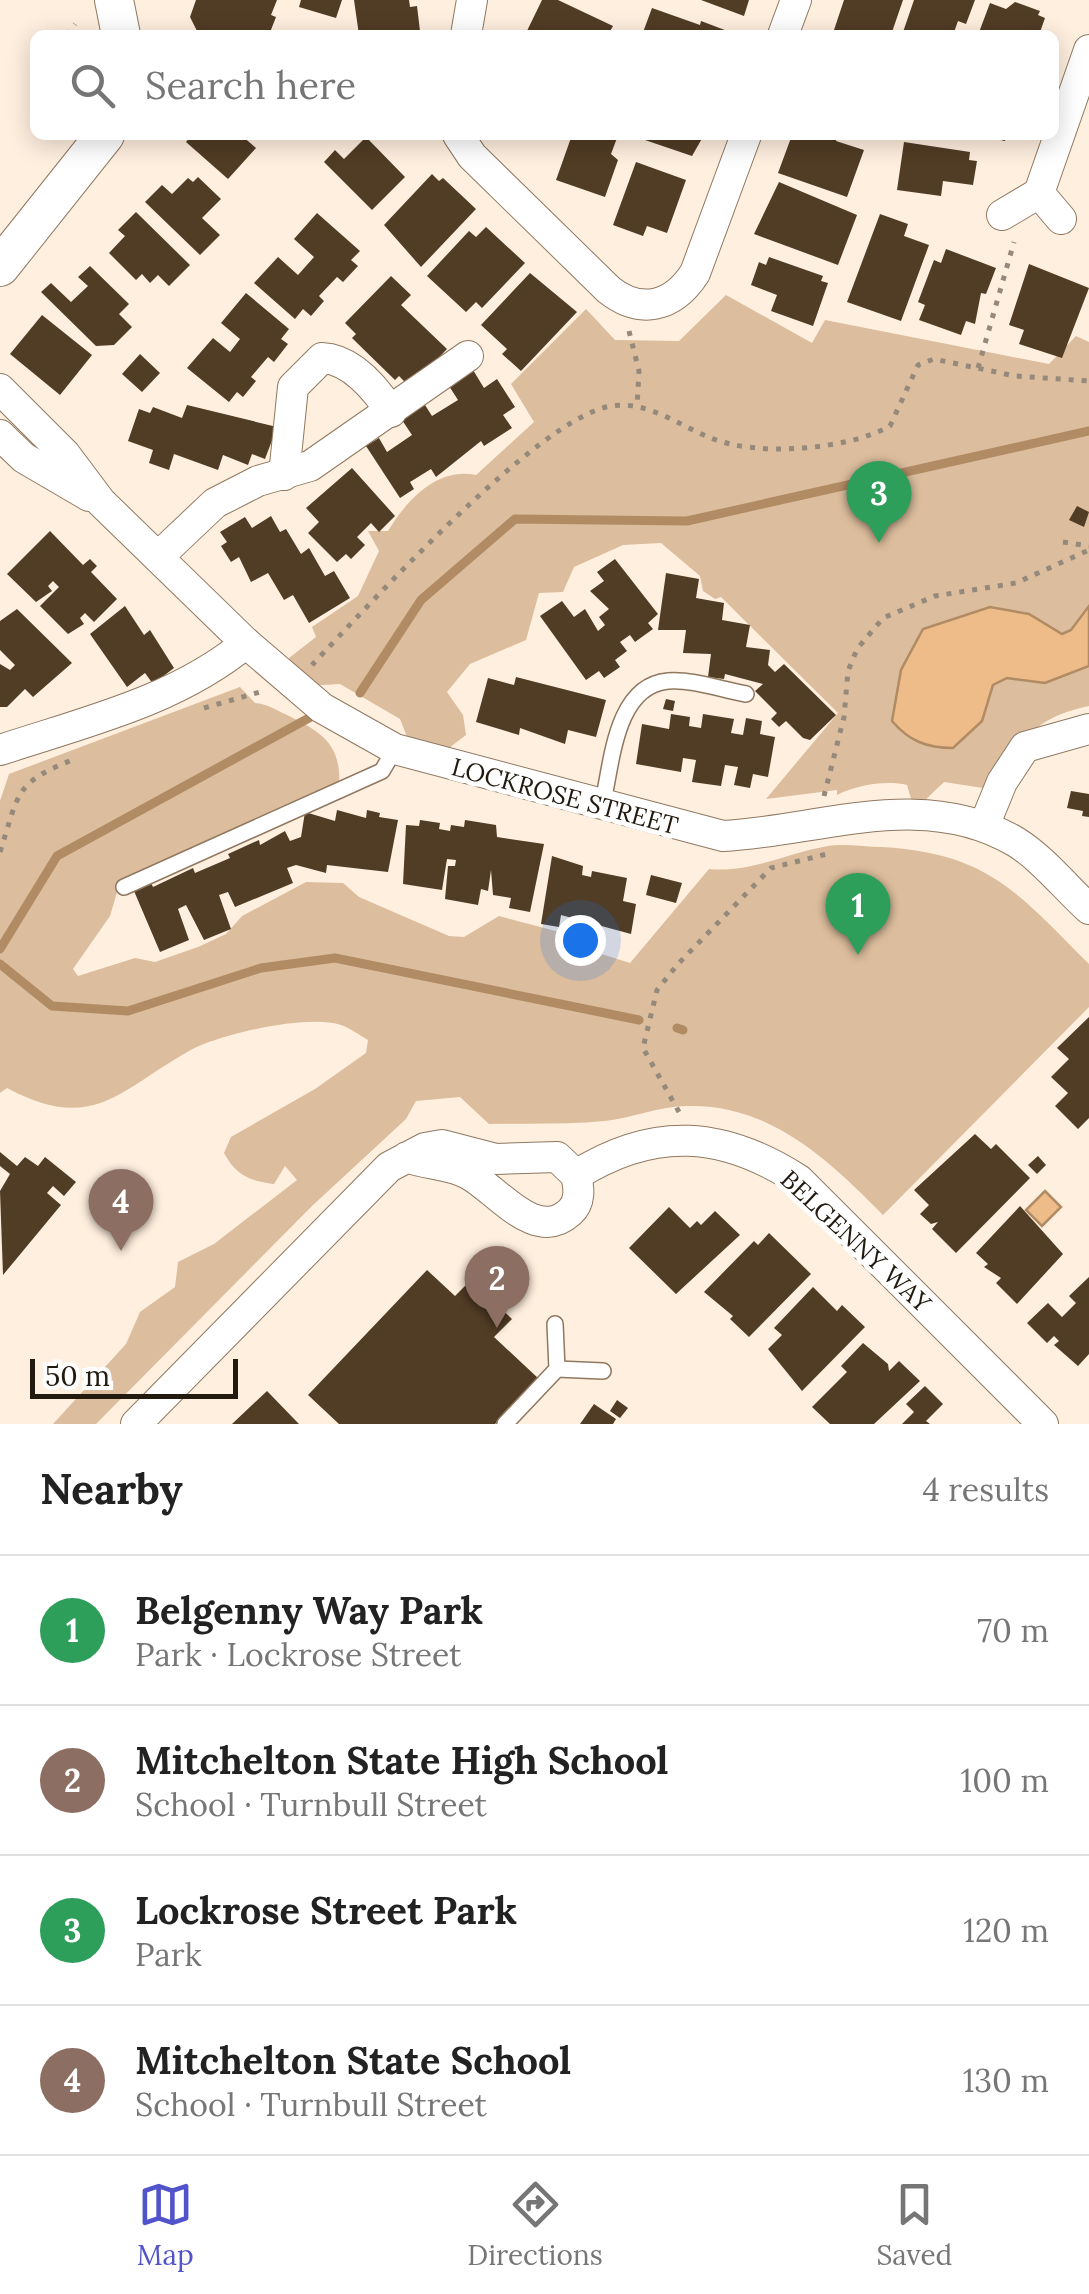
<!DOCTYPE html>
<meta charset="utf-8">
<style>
body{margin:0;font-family:Lora,serif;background:#f2f2f2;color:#222}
.scale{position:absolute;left:30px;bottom:25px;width:208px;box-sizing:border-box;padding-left:10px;border:5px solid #22190f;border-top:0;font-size:28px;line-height:35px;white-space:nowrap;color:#22190f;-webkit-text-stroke:8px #fff;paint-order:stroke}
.you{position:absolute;left:580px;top:940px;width:35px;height:35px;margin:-25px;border:8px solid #fff;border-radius:50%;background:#1a73e8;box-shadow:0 0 0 15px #1a73e833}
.badge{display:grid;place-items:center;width:65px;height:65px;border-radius:50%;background:#5053c9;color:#fff;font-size:32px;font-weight:700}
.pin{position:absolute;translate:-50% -82px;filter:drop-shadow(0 2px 5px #0008)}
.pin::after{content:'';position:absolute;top:52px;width:35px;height:30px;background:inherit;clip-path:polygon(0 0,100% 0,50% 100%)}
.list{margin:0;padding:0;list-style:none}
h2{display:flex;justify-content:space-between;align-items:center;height:130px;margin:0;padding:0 40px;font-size:42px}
h2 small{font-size:32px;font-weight:400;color:#767676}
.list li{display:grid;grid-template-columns:65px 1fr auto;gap:30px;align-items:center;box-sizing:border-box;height:150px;padding:0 40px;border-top:2px solid #e0e0e0}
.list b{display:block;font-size:38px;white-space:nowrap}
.list p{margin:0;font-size:32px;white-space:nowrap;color:#767676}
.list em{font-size:32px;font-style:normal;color:#767676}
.icon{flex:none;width:55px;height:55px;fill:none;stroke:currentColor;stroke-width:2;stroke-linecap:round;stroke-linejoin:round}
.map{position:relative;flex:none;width:1089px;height:1424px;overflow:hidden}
.search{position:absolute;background:#fff;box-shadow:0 5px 25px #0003;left:30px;right:30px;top:30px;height:110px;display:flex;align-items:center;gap:25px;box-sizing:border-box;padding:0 35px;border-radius:15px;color:#767676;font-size:38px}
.sheet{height:730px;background:#fff}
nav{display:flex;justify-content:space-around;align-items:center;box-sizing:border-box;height:140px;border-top:2px solid #e0e0e0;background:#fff;font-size:28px;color:#767676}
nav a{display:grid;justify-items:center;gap:5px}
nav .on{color:#5053c9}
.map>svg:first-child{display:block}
.green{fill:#dcbd9d}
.water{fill:#eebc89;stroke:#b18b64;stroke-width:2.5}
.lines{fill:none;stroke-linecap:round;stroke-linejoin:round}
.stream{stroke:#b18b64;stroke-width:9}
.building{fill:#513c25}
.service-casing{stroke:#907860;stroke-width:18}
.minor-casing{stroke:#907860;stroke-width:32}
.tertiary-casing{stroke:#907860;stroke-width:40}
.path{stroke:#95897b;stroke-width:5;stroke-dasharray:5 8;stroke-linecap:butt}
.service{stroke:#fff;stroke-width:15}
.minor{stroke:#fff;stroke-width:30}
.tertiary{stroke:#fff;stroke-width:38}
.labels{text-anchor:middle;stroke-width:10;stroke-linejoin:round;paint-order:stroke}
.street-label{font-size:25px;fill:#22190f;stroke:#fff}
</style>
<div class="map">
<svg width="1089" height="1424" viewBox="0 0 1089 1424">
<rect width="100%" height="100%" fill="#ffefdf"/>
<!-- green -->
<g class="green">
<path d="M726,295l86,48 13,-23 224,44 27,-28 13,6v364c-67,14 -63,42 -106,82l-39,-6 -21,20h-11l-5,-17c-21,-5 -50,0 -70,10v-5l-71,9 72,-86 -117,-116 -6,2 -12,-8 -3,-15 -39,-33 -38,2 -49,22 -11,25 -24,1 -13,47 -56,24 -23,28 16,23 3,20 -21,16 -37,-12 -8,-20 -60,-35 -35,2 -16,-28 27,-21 -4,-10 46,-31 21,-45 -11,-20h20c19,-31 49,-64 88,-56l58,-53 -23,-38 75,-75 29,31 64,1z"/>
<path d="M240,687l15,16c12,1 19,6 30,11 34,17 57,28 54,72l-219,96 -10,34 -37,53 5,7 57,-18 20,4 43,-15 28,-13 16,-18 64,-34 37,1 16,14 90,39 15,1 35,-21 64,17 13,13 54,17 79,-94c42,4 78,-16 119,-23 17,-3 37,1 54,1 106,6 136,46 207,117v43l-206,208c-54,-55 -113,-111 -195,-109 -29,0 -56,12 -83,15 -38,4 -78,2 -116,3l-29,-27 -44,4 -10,18 -94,87 -216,218h-43l73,-80 14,-32 35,-25 3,-25 36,-18 83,-64 -12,-14 -11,18c-25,-3 -38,-9 -50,-31l7,-16 84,-48 51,-36 2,-13c-9,-5 -18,-12 -27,-15 -33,-11 -122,9 -152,26 -71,40 -96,83 -182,37l-7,5v-292l9,-27z"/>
</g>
<!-- water -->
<g class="water">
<path d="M1089,606v60l-44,17 -38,-5 -14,7 -11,36 -29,27c-26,0 -44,-7 -61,-27l9,-51 22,-41 67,-22 39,7 33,20 9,-4z"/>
<polygon points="1045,1191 1061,1207 1042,1226 1026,1210"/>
</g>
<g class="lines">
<!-- stream -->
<g class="stream">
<polyline points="360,693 421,600 515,519 687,521 1089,431"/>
<polyline points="0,949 57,856 318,713"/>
<polyline points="0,964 52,1006 128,1011 261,968 335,958 639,1020"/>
<polyline points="677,1028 683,1030"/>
</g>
</g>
<!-- building -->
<g class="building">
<polygon points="196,0 277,0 271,15 276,17 269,35 199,35 190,17"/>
<polygon points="301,0 342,0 336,18 299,7"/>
<polygon points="354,0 409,0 410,7 417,6 420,31 359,35"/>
<polygon points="542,0 558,0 613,26 608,35 525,35"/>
<polygon points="701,0 749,0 744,16"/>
<polygon points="844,0 903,0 891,35 851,35 834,30"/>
<polygon points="914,0 975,0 966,24 958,21 953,35 902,35"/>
<polygon points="1015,2 1040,11 1038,15 1045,18 1039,35 978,35 990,3 1006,9"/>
<polygon points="652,8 700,25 701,21 738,35 642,35"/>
<polygon points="192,135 241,135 256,148 228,179 186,142"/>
<polygon points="572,135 617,138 611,154 618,160 605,197 556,180"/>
<polygon points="644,135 704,135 692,156 642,139"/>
<polygon points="792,135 838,135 836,141 864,150 847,197 778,173"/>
<polygon points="979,135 1006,135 1005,141"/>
<polygon points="366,137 405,177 372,210 324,162 335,150 344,159"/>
<polygon points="904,142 970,152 969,160 977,161 973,185 943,181 941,196 897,190"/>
<polygon points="636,162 686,180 667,233 647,226 643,236 613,225"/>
<polygon points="432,174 439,181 443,178 476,209 421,267 384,225"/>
<polygon points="198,177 221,199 202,218 220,235 200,255 145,202 162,185 172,194 188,178 193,182"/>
<polygon points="779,182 857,215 838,265 754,234"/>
<polygon points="136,212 190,265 169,286 158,275 150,283 142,274 136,280 109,253 125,236 118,230"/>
<polygon points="317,213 360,251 351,260 358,266 343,282 337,277 319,296 324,301 311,316 303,309 295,319 254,283 278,257 298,275 314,257 294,239"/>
<polygon points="880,214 908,224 904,236 929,245 901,321 847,302"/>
<polygon points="486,227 525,263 482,308 476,302 466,312 427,276 469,231 476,237"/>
<polygon points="946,249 996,268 986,294 981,293 975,324 966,321 961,335 919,320 925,305 918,302 934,260 941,263"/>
<polygon points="769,257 823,276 821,281 828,283 813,326 771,311 777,295 751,285 759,262 766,265"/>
<polygon points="1029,264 1089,288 1062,358 1019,344 1024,330 1009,325"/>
<polygon points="90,266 129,304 119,314 132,327 114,345 96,346 41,292 51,283 71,302 88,286 78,277"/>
<polygon points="530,273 577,312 521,371 502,354 507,349 481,325"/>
<polygon points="391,276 411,295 401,305 447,349 410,387 399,376 395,380 352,338 356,334 345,323"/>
<polygon points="246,293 289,329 281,339 288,344 274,362 268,357 251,377 256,381 243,397 237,392 229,402 187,368 213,338 230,352 240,339 221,323"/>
<polygon points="42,315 92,355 60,395 10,354"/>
<polygon points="140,354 160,373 142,392 122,374"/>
<polygon points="473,370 484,388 497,379 515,407 503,415 512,428 484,446 481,441 436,477 431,469 410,482 414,489 400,498 366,446 379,438 387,452 412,435 402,420 425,405 432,416 458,400 449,386"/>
<polygon points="187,405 277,427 265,459 252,454 248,465 223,455 218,470 174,454 169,470 149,463 153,450 128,441 139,409 150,413 153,407 182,418"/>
<polygon points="352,468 395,516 379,532 371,523 357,537 365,545 351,559 346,554 337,562 308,533 319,522 306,508"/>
<polygon points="1077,506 1089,512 1084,527 1069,520"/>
<polygon points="271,516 280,532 286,529 301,554 309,548 325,576 334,571 350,598 309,623 293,595 284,600 268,573 251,582 239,557 231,562 221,546 227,542 220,532 245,517 252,528"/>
<polygon points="50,531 83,565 90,559 97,566 91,572 117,599 94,622 85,613 80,618 84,624 68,634 40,606 59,587 53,581 48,586 52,591 36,602 7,574"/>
<polygon points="615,559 658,614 648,623 653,629 635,642 630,635 620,642 627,651 615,660 620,667 604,678 599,671 586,680 540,616 562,601 574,617 585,609 598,631 605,625 599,617 609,609 590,591 604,581 597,572"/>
<polygon points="666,573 699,579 696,598 724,603 722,620 750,625 746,647 770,650 768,665 775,672 784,664 836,715 810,740 803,738 786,721 779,727 771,719 777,713 755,691 763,684 725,674 724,679 708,677 711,654 683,653 686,630 658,630"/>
<polygon points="125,606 144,635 150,630 174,668 153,684 145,673 127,687 90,634"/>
<polygon points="17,609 72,663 33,697 25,689 7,707 0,707 0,664 10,670 15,665 0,650 0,621"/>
<polygon points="516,677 606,700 596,737 568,730 565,744 520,728 519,735 476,722 488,678 514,685"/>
<polygon points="666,699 675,701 673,711 663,709"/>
<polygon points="671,714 690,717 689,726 701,728 703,714 734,719 731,733 743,735 746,718 762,721 760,734 775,737 768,777 753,774 750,788 734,785 738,767 725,765 721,786 692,782 696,760 683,758 681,772 636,764 642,724 669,729"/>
<polygon points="1071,791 1089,794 1089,817 1082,816 1083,811 1067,808"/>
<polygon points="337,810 366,818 367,810 380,813 379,817 398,820 388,872 327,865 326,873 296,865 287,868 293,883 235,907 228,892 219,895 231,929 204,940 186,905 178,909 189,940 160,952 134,891 151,883 153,887 193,868 195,873 230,858 228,854 259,840 260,845 285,831 290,841 301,837 305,812 335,821"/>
<polygon points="420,820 440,823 439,829 450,831 451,825 464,827 465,820 496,825 497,837 544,844 530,912 509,908 511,898 493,895 491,870 488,891 481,889 478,905 445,899 448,866 455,866 456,860 447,859 442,890 403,884 406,825 419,826"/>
<polygon points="552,856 583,866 582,875 591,877 592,871 627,878 623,901 636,904 631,934 561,915 559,927 541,924"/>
<polygon points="651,875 682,883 676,903 646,895"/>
<polygon points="1089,1017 1089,1118 1078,1129 1055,1106 1068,1093 1051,1077 1069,1059 1057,1048"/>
<polygon points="975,1134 991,1149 996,1144 1030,1178 956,1253 932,1229 938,1222 931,1224 920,1214 929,1205 914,1190"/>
<polygon points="0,1152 17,1166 25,1157 38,1166 45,1157 76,1182 64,1196 53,1186 47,1193 61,1205 3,1275 0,1191 10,1174 0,1166"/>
<polygon points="1038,1156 1046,1165 1037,1174 1028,1165"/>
<polygon points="1020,1206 1063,1254 1017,1304 996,1283 1001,1278 984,1267 988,1264 976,1253"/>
<polygon points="669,1207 690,1228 697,1221 701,1225 715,1211 740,1235 676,1294 629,1248"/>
<polygon points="769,1233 811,1274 749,1337 730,1319 733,1316 704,1292 754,1241 758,1245"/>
<polygon points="427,1270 455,1296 471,1280 512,1319 494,1337 539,1379 495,1424 339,1424 308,1395"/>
<polygon points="1089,1277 1089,1354 1078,1366 1054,1345 1059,1341 1054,1336 1047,1343 1027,1323 1048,1303 1062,1317 1076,1303 1069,1296"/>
<polygon points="813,1287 837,1311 842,1305 865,1327 802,1391 768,1349 782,1335 774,1328"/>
<polygon points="863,1343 888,1364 889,1371 899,1361 920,1381 874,1424 830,1424 812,1407 847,1372 841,1366"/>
<polygon points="925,1386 943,1404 926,1421 930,1424 902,1424 914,1412 906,1404"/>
<polygon points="267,1391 299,1424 232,1424"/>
<polygon points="617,1400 628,1408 620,1418 610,1411"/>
<polygon points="594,1404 616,1419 613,1424 580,1424"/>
</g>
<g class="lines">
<!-- service casing -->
<g class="service-casing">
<g id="service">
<path d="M602,806c10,-40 12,-120 66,-125 25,-2 54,9 78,13"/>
<polyline points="124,887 382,771 395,749"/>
<polyline points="557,1369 603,1371"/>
<polyline points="505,1424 557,1369 555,1324"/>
</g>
</g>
<!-- minor casing -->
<g class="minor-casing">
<g id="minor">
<polyline points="466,35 472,0"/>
<polyline points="783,35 796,0"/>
<path d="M458,135l14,21 137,134c32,25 64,17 86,-17l51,-138"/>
<polyline points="1039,193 1089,50"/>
<polyline points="1002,215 1039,193 1061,219"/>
<path d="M0,389l65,65 36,48 145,141 76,65 73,41 328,87c97,-5 201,-49 293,6 26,16 50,46 73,67"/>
<polyline points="0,435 24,458 89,496"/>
<path d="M284,475l9,-88 29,-29c29,1 54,31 69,54"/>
<polyline points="158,557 215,503 258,481 310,466 468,356"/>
<path d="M0,750c85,-28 176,-49 246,-107"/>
<polyline points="984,826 1002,782 1025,747 1089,729"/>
<path d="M576,1175c78,-49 147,-44 223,5l244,244"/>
<path d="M136,1424l253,-257 36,-19 17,-3 54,14 61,-2 19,18c3,13 5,27 -6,37 -35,32 -73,-23 -102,-38 -21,-11 -43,-9 -61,-17"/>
</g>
</g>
<!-- tertiary casing -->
<g class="tertiary-casing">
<g id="tertiary">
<polyline points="114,0 121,35"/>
<polyline points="0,267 105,135"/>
</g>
</g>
<!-- path -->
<g class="path">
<polyline points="67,35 75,24"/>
<polyline points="629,331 639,371 637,407"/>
<polyline points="978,368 1014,242"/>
<polyline points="1063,542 1089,546"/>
<path d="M312,665c55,-58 227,-248 299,-259 36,-6 69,20 100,32 46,19 136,12 179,-12l28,-61 16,-6 81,17 74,5"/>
<polyline points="204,708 260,692"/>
<polyline points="824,796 844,717 848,671 857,649 883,618 935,596 1016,583 1089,550"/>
<path d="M0,852c20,-62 14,-69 77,-94"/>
<polyline points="679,1112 643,1048 657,990 678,964 771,868 827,854"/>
</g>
<!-- service -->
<use href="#service" class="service"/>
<!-- minor -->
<use href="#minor" class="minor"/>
<!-- tertiary -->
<use href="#tertiary" class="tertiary"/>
</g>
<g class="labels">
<!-- street labels -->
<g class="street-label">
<text transform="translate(565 796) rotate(15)" y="9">LOCKROSE STREET</text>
<text transform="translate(856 1241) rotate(43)" y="9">BELGENNY WAY</text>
</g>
</g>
</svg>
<div class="scale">50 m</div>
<div class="you"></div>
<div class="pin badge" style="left:858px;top:955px;background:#2e9e5b">1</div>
<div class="pin badge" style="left:497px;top:1328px;background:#8d6e63">2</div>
<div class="pin badge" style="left:879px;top:543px;background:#2e9e5b">3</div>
<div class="pin badge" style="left:121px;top:1251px;background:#8d6e63">4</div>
<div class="search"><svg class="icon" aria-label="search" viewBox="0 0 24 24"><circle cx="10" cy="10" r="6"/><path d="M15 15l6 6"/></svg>Search here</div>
</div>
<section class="sheet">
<h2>Nearby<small>4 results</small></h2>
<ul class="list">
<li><span class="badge" style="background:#2e9e5b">1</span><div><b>Belgenny Way Park</b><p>Park · Lockrose Street</p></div><em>70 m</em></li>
<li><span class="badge" style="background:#8d6e63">2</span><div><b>Mitchelton State High School</b><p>School · Turnbull Street</p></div><em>100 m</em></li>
<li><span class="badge" style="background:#2e9e5b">3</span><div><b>Lockrose Street Park</b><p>Park</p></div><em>120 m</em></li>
<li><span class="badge" style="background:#8d6e63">4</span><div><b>Mitchelton State School</b><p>School · Turnbull Street</p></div><em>130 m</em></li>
</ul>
</section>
<nav>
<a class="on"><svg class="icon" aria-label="map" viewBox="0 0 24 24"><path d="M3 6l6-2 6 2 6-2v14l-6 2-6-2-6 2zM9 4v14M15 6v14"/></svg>Map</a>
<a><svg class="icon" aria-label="directions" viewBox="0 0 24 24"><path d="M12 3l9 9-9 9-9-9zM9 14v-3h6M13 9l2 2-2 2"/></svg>Directions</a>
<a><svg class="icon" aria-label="saved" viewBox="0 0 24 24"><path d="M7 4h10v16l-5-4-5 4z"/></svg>Saved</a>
</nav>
